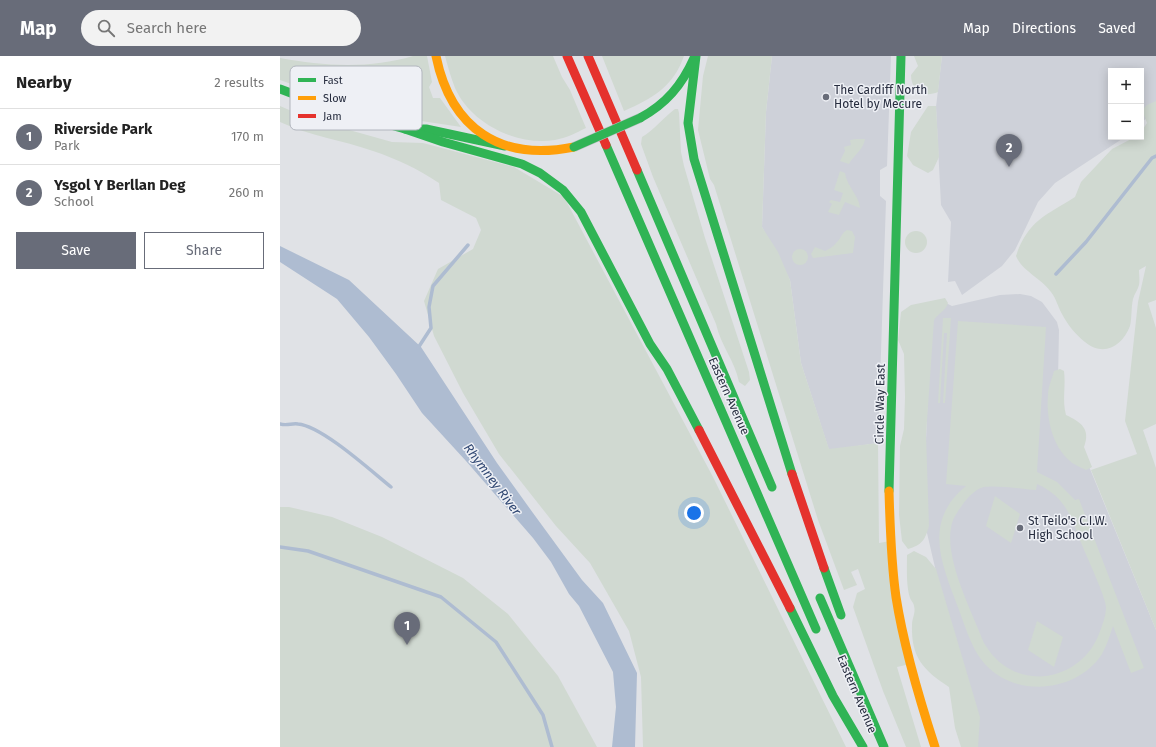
<!DOCTYPE html>
<meta charset="utf-8">
<style>
body{margin:0;font-family:"Fira Sans",sans-serif;background:#f2f2f2;color:#222}
.controls{position:absolute;right:12px;top:12px;display:grid;overflow:hidden;border-radius:0px;box-shadow:0 2px 10px #0003}
.controls button{width:36px;height:36px;display:grid;place-items:center;padding:0;border:0;border-bottom:1px solid #e0e0e0;background:#fff;color:#222;font:20px sans-serif}
.you{position:absolute;left:414px;top:457px;width:14px;height:14px;margin:-10px;border:3px solid #fff;border-radius:50%;background:#1a73e8;box-shadow:0 0 0 6px #1a73e833}
.badge{display:grid;place-items:center;width:26px;height:26px;border-radius:50%;background:#686c79;color:#fff;font-size:13px;font-weight:700}
.pin{position:absolute;translate:-50% -33px;filter:drop-shadow(0 1px 2px #0008)}
.pin::after{content:'';position:absolute;top:21px;width:14px;height:12px;background:inherit;clip-path:polygon(0 0,100% 0,50% 100%)}
.list{margin:0;padding:0;list-style:none}
h2{display:flex;justify-content:space-between;align-items:center;height:52px;margin:0;padding:0 16px;font-size:17px}
h2 small{font-size:13px;font-weight:400;color:#767676}
.list li{display:grid;grid-template-columns:26px 1fr auto;gap:12px;align-items:center;box-sizing:border-box;height:56px;padding:0 16px;border-top:1px solid #e0e0e0}
.list b{display:block;font-size:15px;white-space:nowrap}
.list p{margin:0;font-size:13px;white-space:nowrap;color:#767676}
.list em{font-size:13px;font-style:normal;color:#767676}
.actions{display:flex;gap:8px;padding:12px 16px}
.actions a{flex:1;padding:9px 0;border:1px solid #686c79;border-radius:0px;text-align:center;font-size:14px;color:#686c79}
.actions .main{background:#686c79;color:#fff}
.icon{flex:none;width:22px;height:22px;fill:none;stroke:currentColor;stroke-width:2;stroke-linecap:round;stroke-linejoin:round}
.map{position:relative;flex:none;width:876px;height:691px;overflow:hidden}
header{display:flex;align-items:center;gap:24px;box-sizing:border-box;height:56px;padding:0 20px;background:#686c79;color:#fff}
header strong{font-size:19px}
nav{display:flex;gap:22px;margin-inline-start:auto;font-size:14px}
.search{width:280px;height:36px;background:#f2f2f2;display:flex;align-items:center;gap:10px;box-sizing:border-box;padding:0 14px;border-radius:22px;color:#767676;font-size:15px}
main{display:flex}
aside{flex:1;background:#fff}
.map>svg:first-child{display:block}
.built{fill:#ced1d9}
.green{fill:#d0d9d1;fill-rule:evenodd}
.water{fill:#aebcd1}
.lines{fill:none;stroke-linecap:round;stroke-linejoin:round}
.stream{stroke:#aebcd1;stroke-width:3.5}
.fast{stroke:#30b455;stroke-width:9}
.slow{stroke:#ff9f0a;stroke-width:9}
.jam{stroke:#e5322d;stroke-width:9}
.fast-bridge-casing{stroke:#bcbfc4;stroke-width:10;stroke-linecap:butt}
.fast-bridge{stroke:#30b455;stroke-width:9}
.poi-dot{fill:#686c79;stroke:#eef0f5;stroke-width:1.5}
.labels{text-anchor:middle;stroke-width:3;stroke-linejoin:round;paint-order:stroke}
.poi-label{font-size:12px;fill:#272d3f;stroke:#eef0f5;text-anchor:start}
.street-label{font-size:12px;fill:#272d3f;stroke:#eef0f5}
.water-label{font-size:13px;font-style:italic;fill:#314873;stroke:#eef0f5}
.key{fill:#eef0f5;stroke:#b2b6be;stroke-width:1}
.key-label{font-size:11px;fill:#272d3f}
</style>
<header>
<strong>Map</strong>
<div class="search"><svg class="icon" aria-label="search" viewBox="0 0 24 24"><circle cx="10" cy="10" r="6"/><path d="M15 15l6 6"/></svg>Search here</div>
<nav><a>Map</a><a>Directions</a><a>Saved</a></nav>
</header>
<main>
<aside>
<h2>Nearby<small>2 results</small></h2>
<ul class="list">
<li><span class="badge">1</span><div><b>Riverside Park</b><p>Park</p></div><em>170 m</em></li>
<li><span class="badge">2</span><div><b>Ysgol Y Berllan Deg</b><p>School</p></div><em>260 m</em></li>
</ul>
<div class="actions"><a class="main">Save</a><a>Share</a></div>
</aside>
<div class="map">
<svg width="876" height="691" viewBox="0 0 876 691">
<rect width="100%" height="100%" fill="#e0e2e6"/>
<!-- built -->
<g class="built">
<polygon points="492,0 611,0 607,110 600,114 600,140 606,145 598,387 549,394 521,307 510,224 482,171 486,56"/>
<polygon points="662,0 876,0 876,54 861,67 861,15 831,15 831,81 845,81 775,127 758,146 735,194 722,210 682,239 675,225 668,226 671,166 661,149 656,51"/>
<polygon points="740,238 751,240 762,246 777,266 779,274 777,374 808,408 876,574 876,691 697,691 643,460 651,258 666,247 672,250 720,239"/>
</g>
<!-- green -->
<g class="green">
<path d="M133,0h14l5,26 -3,5 4,11h7l21,29 -53,-8 -47,-10 -81,-29v-22c43,8 90,11 133,-2z"/>
<path d="M165,0h108l9,21 8,13 16,38c-10,5 -20,10 -31,12 -38,6 -84,-16 -100,-52 -4,-10 -7,-21 -10,-32z"/>
<path d="M322,0h82c-11,31 -31,42 -60,55z"/>
<polygon points="428,0 492,0 486,56 482,171 498,196 510,224 521,307 549,393 598,387 599,487 610,485 630,608 617,611 641,691 626,691 603,635 573,551 577,537 585,533 578,513 571,516 577,529 564,534 538,464 434,129 430,123 418,74 423,20"/>
<path d="M634,0h28l-4,36c-14,6 -27,-1 -27,-17l7,-9z"/>
<path d="M876,45v199l-8,3 8,25v96l-13,6 13,38v162l-65,-160 46,-16 -12,-33 13,-119 8,-36 -7,4c0,4 1,10 0,15 -1,5 -5,9 -6,14 -2,9 -1,19 -3,27 -8,21 -27,31 -45,16 -9,-7 -18,-18 -23,-28 -4,-7 -6,-16 -11,-22 -10,-14 -29,-21 -35,-36 12,-36 31,-41 59,-59l6,-15 31,-33 23,-12h6v-5l6,-9 -5,-13 5,-5z"/>
<path d="M0,50l30,13 82,23 31,1 91,24 50,30 149,280 133,270h-203l-2,-70 -12,-46 -39,-68 -34,-37 -57,-72 -36,-61 -29,-57 -10,-35 14,-32 35,-20 8,-19 -5,-12 -35,-18 -2,-17c-21,-14 -42,-24 -66,-32 -31,-11 -63,-15 -93,-29z"/>
<polygon points="648,50 656,50 659,101 653,114 648,117 633,109 627,100 631,76"/>
<path d="M395,53h3l1,4 2,39 3,14 21,72 44,134 1,8 -5,6 -6,-4c-4,-21 -18,-36 -23,-58l-63,-147 -12,-33 1,-7c12,-7 21,-19 33,-28z"/>
<path d="M576,83h9c-1,10 -12,17 -16,25l-9,-3 5,-10 -1,-4 7,-2 -1,-5z"/>
<path d="M560,115l5,2c2,14 14,22 15,35l-15,-6 -6,13 -11,-3 4,-8 -3,-2 2,-2 9,2 3,-9 -9,-3z"/>
<path d="M567,174l5,1 3,6 -2,16 -40,5 -2,-4 4,-7 10,4c4,-2 8,-4 11,-8 5,-4 5,-10 11,-13z"/>
<circle cx="636" cy="186" r="11"/>
<circle cx="520" cy="201" r="8"/>
<path d="M665,242l3,5c-3,9 -10,10 -14,17l-8,115 3,91c-4,14 -7,19 -21,23l-6,-8 -3,-26 1,-69 4,-17 1,-32 -1,-43 -6,-14 3,-28 10,-7z"/>
<polygon points="663,262 671,262 665,347 663,347 667,277 664,277 660,347 658,347"/>
<path d="M678,265l88,6 -9,145 20,10 18,18 4,-1 65,169 -13,5 -18,-47c-3,9 -6,19 -11,28 -23,36 -80,44 -112,15 -17,-15 -23,-38 -31,-59 -16,-44 -38,-87 7,-124l-20,-2zM757,428c29,13 34,33 45,61 5,12 24,53 24,62 0,9 -4,19 -7,27 -15,39 -63,56 -97,30 -8,-6 -13,-13 -18,-21 -12,-31 -39,-83 -33,-115 1,-9 7,-17 12,-24 5,-7 14,-16 21,-17 12,-2 39,2 52,3z"/>
<path d="M780,313l4,2c2,15 -2,29 2,44 15,7 25,14 18,32l8,20 -6,3c-5,-3 -12,-5 -16,-9 -18,-15 -24,-44 -22,-66 0,-8 4,-16 6,-24z"/>
<polygon points="715,440 740,458 731,487 706,470"/>
<polygon points="0,451 9,451 52,461 102,481 183,522 228,558 278,620 317,691 0,691"/>
<path d="M634,495l12,6 10,12 44,148 -2,30h-17l-6,-19 -6,-41c-26,-17 -38,-30 -37,-62 0,-7 4,-12 2,-19 0,-3 -3,-5 -4,-8 -4,-12 -3,-30 -3,-43z"/>
<polygon points="757,565 783,581 774,611 748,594"/>
</g>
<!-- water -->
<polygon class="water" points="0,190 69,224 141,291 217,407 253,457 302,524 323,547 357,617 355,691 332,691 336,651 333,616 299,550 289,538 271,506 253,482 186,405 142,357 116,318 89,281 57,243 0,206"/>
<g class="lines">
<!-- stream -->
<g class="stream">
<polyline points="776,218 806,186 872,102 876,100"/>
<polyline points="138,292 151,272 149,251 153,230 188,189"/>
<path d="M0,368c7,2 12,-1 18,0 24,2 73,47 93,63"/>
<polyline points="0,491 28,495 161,541 216,586 263,659 272,691"/>
</g>
<!-- fast -->
<g class="fast">
<polyline points="416,0 408,67 414,103 512,418"/>
<polyline points="0,33 53,53 125,73 146,73 225,90"/>
<path d="M360,62c26,-14 42,-33 54,-60"/>
<polyline points="125,73 163,86 242,108 260,117 283,134 301,156 370,288 387,313 419,374"/>
<polyline points="326,89 536,573"/>
<polyline points="357,114 492,431"/>
<polyline points="609,435 621,0"/>
<polyline points="544,512 561,559"/>
<polyline points="540,542 604,691"/>
<polyline points="510,552 553,640 583,691"/>
</g>
<!-- slow -->
<g class="slow">
<path d="M156,0c15,73 65,106 138,91"/>
<path d="M609,435c1,36 2,71 7,106 8,51 23,101 39,150"/>
</g>
<!-- jam -->
<g class="jam">
<polyline points="287,0 326,89"/>
<polyline points="308,0 357,114"/>
<polyline points="419,374 510,552"/>
<polyline points="512,418 544,512"/>
</g>
<!-- fast-bridge casing -->
<g class="fast-bridge-casing">
<polyline id="fast-bridge" points="294,91 360,62"/>
</g>
<!-- fast-bridge -->
<use href="#fast-bridge" class="fast-bridge"/>
</g>
<!-- markers -->
<g class="poi-dot">
<circle cx="546" cy="41" r="4"/>
<circle cx="740" cy="472" r="4"/>
</g>
<g class="labels">
<!-- poi labels -->
<g class="poi-label">
<text x="554" y="38">The Cardiff North<tspan x="554" dy="14">Hotel by Mecure</tspan></text>
<text x="748" y="469">St Teilo's C.I.W.<tspan x="748" dy="14">High School</tspan></text>
</g>
<!-- street labels -->
<g class="street-label">
<text transform="translate(449 340) rotate(66)" y="4">Eastern Avenue</text>
<text transform="translate(600 348) rotate(-89)" y="4">Circle Way East</text>
<text transform="translate(577 638) rotate(67)" y="4">Eastern Avenue</text>
</g>
<!-- water labels -->
<g class="water-label">
<text transform="translate(213 423) rotate(53)" y="5">Rhymney River</text>
</g>
</g>
<!-- legend -->
<rect x="10" y="10" width="132" height="64" rx="6" class="key"/>
<rect x="18" y="22" width="18" height="4" fill="#30b455"/>
<rect x="18" y="40" width="18" height="4" fill="#ff9f0a"/>
<rect x="18" y="58" width="18" height="4" fill="#e5322d"/>
<g class="key-label">
<text x="43" y="28">Fast</text>
<text x="43" y="46">Slow</text>
<text x="43" y="64">Jam</text>
</g>
</svg>
<div class="controls">
<button>+</button>
<button>−</button>
</div>
<div class="you"></div>
<div class="pin badge" style="left:127px;top:589px">1</div>
<div class="pin badge" style="left:729px;top:111px">2</div>
</div>
</main>
